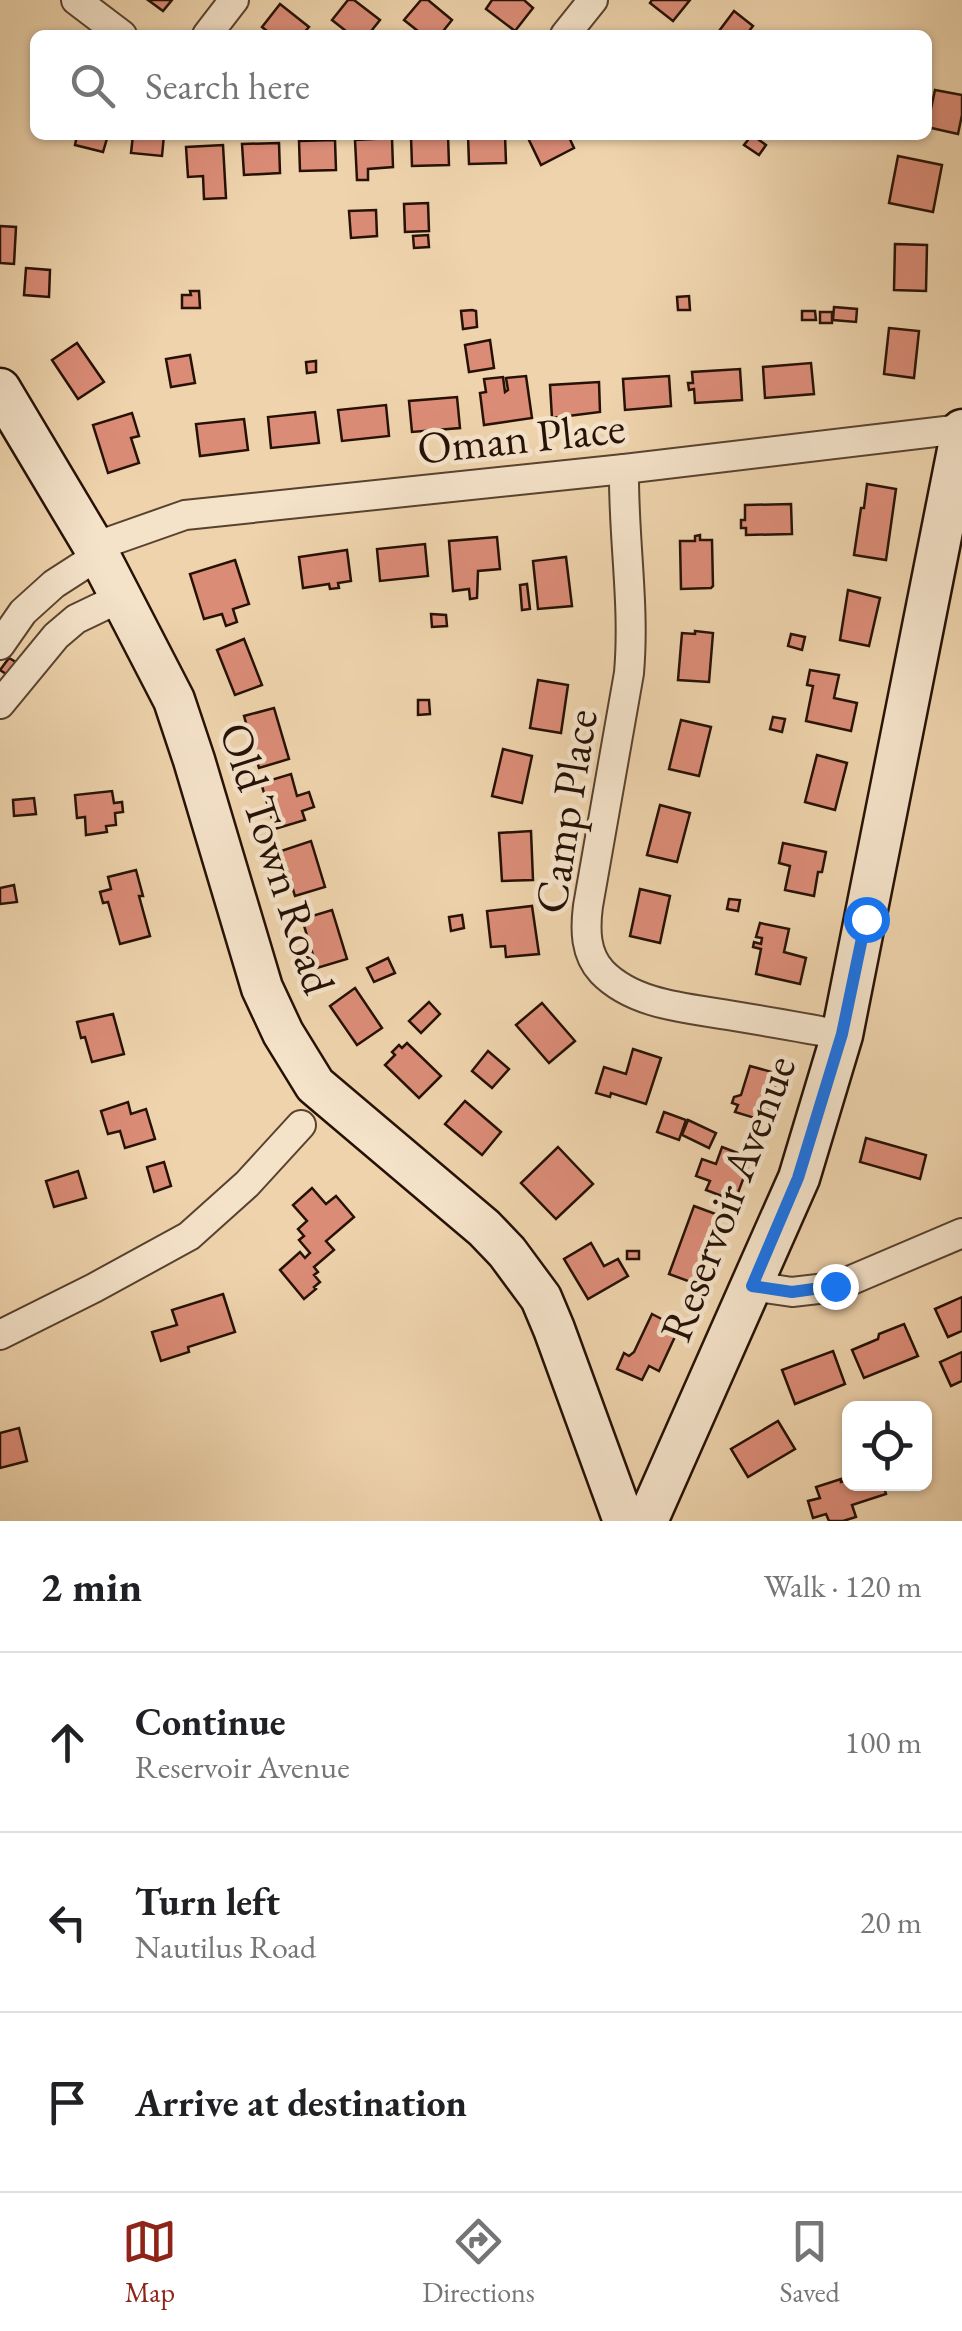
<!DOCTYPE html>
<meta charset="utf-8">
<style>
body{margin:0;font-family:"EB Garamond",serif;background:#f2f2f2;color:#202124}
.controls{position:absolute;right:30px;bottom:30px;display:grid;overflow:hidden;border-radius:15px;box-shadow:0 2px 8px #0004}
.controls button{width:90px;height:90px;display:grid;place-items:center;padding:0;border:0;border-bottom:2px solid #e0e0e0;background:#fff;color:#202124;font:50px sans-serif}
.stop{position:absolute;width:30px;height:30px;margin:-22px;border:8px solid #1a73e8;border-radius:50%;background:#fff}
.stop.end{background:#1a73e8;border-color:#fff;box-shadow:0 2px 10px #0008}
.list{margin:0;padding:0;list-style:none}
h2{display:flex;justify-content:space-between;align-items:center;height:130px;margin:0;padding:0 40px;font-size:42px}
h2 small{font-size:32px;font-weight:400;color:#757577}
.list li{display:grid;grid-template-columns:65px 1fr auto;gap:30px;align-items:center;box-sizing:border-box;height:180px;padding:0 40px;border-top:2px solid #e0e0e0}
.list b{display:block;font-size:38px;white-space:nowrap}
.list p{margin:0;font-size:32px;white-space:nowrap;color:#757577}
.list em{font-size:32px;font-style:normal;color:#757577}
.icon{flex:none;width:55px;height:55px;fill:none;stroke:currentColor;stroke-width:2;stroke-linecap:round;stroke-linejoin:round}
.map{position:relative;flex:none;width:962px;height:1521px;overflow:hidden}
.search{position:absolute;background:#fff;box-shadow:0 2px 8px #0004;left:30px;right:30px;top:30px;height:110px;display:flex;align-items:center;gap:25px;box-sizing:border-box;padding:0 35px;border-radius:15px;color:#757577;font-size:38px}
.sheet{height:670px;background:#fff}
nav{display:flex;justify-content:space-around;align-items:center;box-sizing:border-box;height:140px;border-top:2px solid #e0e0e0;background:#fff;font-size:28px;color:#757577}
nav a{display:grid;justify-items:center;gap:5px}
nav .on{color:#8f2418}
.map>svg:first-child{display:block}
.building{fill:#db8c77;stroke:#261105;stroke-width:2.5}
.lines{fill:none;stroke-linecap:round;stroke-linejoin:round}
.minor-casing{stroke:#58422f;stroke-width:32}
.secondary-casing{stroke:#261105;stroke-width:45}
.minor{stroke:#f4e2c9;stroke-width:28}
.secondary{stroke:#f4e2c9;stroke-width:40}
.route{stroke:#1a73e8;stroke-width:12}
.labels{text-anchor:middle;stroke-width:9;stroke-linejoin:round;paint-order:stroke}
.street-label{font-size:45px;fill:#261105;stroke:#f4e2c9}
</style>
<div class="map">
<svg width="962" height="1521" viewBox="0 0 962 1521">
<rect width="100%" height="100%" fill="#eed3ac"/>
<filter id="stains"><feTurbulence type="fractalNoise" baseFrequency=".002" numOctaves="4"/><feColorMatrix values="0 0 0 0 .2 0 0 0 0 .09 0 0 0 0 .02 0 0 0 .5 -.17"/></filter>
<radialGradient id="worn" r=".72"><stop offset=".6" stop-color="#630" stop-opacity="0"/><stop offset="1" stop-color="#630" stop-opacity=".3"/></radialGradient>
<!-- building -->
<g class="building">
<polygon points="148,0 172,0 163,11"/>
<polygon points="348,0 354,0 380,20 368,35 351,35 332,20"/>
<polygon points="421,0 428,0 452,20 440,35 423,35 404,20"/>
<polygon points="492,0 524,0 533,8 515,31 486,9"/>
<polygon points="652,0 690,0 673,21 650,3"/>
<polygon points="280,4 309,27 302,35 272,35 262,27"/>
<polygon points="734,11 753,26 746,35 724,35 719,31"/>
<polygon points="935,90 962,95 962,115 958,134 927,127"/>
<polygon points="77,135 108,135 103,152 75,145"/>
<polygon points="133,135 164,135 162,156 131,153"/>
<polygon points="448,135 449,165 412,166 411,136"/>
<polygon points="468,135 505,135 506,163 469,164"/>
<polygon points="534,135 568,135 574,148 541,165 528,138"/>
<polygon points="752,135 766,145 759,155 744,145"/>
<polygon points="392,138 393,167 368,169 368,180 357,180 355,140"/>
<polygon points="335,140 336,170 300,171 299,141"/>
<polygon points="279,143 280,173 244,175 242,144"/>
<polygon points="223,145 226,198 204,199 203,176 188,177 186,147"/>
<polygon points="898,156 942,165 933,212 889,203"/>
<polygon points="428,203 429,231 405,232 404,204"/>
<polygon points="376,210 377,236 351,238 349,211"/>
<polygon points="0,226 16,227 14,264 0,263"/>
<polygon points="428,235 429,247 414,248 413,236"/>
<polygon points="895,244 927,245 926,291 894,290"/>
<polygon points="26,268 50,270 49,297 24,295"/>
<polygon points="190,291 199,291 200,308 182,308 182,295 191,295"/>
<polygon points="689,296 690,310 678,310 677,297"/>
<polygon points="834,307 857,309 856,322 833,320"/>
<polygon points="472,310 476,311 477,327 463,329 461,311"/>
<polygon points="802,311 815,311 816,320 802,320"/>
<rect x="820" y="312" width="12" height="11"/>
<polygon points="889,328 919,331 914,378 884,374"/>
<polygon points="490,340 494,368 469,372 465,345"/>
<polygon points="77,343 104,382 78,399 52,360"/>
<polygon points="190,355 195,383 171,387 166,359"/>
<polygon points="316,361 316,372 307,373 306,362"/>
<polygon points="811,363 814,394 765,398 763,367"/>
<polygon points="740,369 742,400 695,403 694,389 689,390 688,383 693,383 692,372"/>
<polygon points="526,376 532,418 484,425 480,393 486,392 484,379 503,377 505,392 508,390 506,378"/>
<polygon points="669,376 671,406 625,410 623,379"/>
<polygon points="599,382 600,412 552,418 550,385"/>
<polygon points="457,397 460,428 412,432 409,401"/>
<polygon points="386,405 389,436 342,441 338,410"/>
<polygon points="315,412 319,443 271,448 268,417"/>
<polygon points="132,413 139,436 131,438 139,463 108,473 93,425"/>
<polygon points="244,419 248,450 200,456 196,424"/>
<polygon points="867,484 896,489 886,560 854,555 861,508 864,508"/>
<polygon points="791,504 792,534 746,535 746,528 741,528 741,520 745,520 745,505"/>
<polygon points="700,535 700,540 712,540 713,586 711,588 681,589 680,541 695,541 695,536"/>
<polygon points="497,537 500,569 478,571 477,598 470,599 469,589 453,591 449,541"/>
<polygon points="425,544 428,576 380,581 377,549"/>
<polygon points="347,550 351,581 338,583 339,588 330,589 329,584 303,588 299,557"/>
<polygon points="566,557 572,606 538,609 533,561"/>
<polygon points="235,560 249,604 233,609 237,622 226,626 222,614 204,619 190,574"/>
<polygon points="527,584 530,609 522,610 520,585"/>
<polygon points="848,590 880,598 869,646 840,640"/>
<polygon points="431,614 446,615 447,626 432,627"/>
<polygon points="695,631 713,633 709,682 678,680 682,633 695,634"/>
<polygon points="791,634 805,637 802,650 788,646"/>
<polygon points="244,639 262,685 235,695 217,650"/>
<polygon points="9,658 21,665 12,678 0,670"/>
<polygon points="810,670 839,675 834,698 857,703 851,731 806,721 813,686 807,685"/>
<polygon points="538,680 568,685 561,733 530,728"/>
<polygon points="418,700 429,700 430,714 418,715"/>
<polygon points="274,708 289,759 259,768 244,716"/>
<polygon points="773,717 785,719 782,732 770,729"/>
<polygon points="681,720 711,727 699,776 669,769"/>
<polygon points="503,749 532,756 522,803 492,796"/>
<polygon points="817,755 847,763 835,810 805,802"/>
<polygon points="291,774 297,796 309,792 314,807 302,811 305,820 275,829 261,783"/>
<polygon points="112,791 114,803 122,802 123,812 115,813 116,825 106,826 107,832 86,835 85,817 77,818 75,795"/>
<polygon points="34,798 36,814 14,816 13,800"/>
<polygon points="660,805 690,813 677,862 647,855"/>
<polygon points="531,831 533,880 502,881 499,833"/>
<polygon points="311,841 325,887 295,896 281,851"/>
<polygon points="783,843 826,852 822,872 818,872 814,896 785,890 790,866 779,863"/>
<polygon points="136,870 143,896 139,896 150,936 120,944 108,902 103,903 100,892 111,889 108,877"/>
<polygon points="14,885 17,902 0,904 0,888"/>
<polygon points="640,889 670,896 660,943 630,936"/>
<polygon points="729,899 740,900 738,911 727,909"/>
<polygon points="532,906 539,954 506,957 505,946 491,947 487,911"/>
<polygon points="332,910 347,959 317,968 302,919"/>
<polygon points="462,915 464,928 451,931 449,917"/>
<polygon points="760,923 789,929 784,952 806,958 800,984 756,974 761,949 753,947 754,942 761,944 762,938 756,937"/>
<polygon points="388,958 395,973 374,982 367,968"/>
<polygon points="355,988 382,1028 357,1045 330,1006"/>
<polygon points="429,1002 440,1014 421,1033 409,1021"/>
<polygon points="542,1003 575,1041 549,1063 516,1025"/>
<polygon points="113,1014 124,1054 92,1062 85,1037 81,1038 77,1022"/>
<polygon points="407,1043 441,1076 419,1098 385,1065 395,1055 392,1052 399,1045 402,1048"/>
<polygon points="633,1049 661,1058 646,1104 611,1093 610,1097 596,1093 604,1067 626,1074"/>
<polygon points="488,1051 509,1069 492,1088 472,1071"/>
<polygon points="750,1066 779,1074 765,1121 735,1112 738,1105 732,1103 734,1097 741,1095"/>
<polygon points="465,1101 501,1132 482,1155 445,1124"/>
<polygon points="128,1102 131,1114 146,1109 155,1139 125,1148 120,1131 108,1134 101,1111"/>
<polygon points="664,1112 686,1120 679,1140 657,1132"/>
<polygon points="688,1120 716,1133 709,1148 682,1135"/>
<polygon points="866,1138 926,1155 920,1179 860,1162"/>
<polygon points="558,1147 593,1184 556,1219 521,1183"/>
<polygon points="722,1147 751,1158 735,1201 706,1190 710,1181 696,1176 702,1159 716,1164"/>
<polygon points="164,1162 171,1186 154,1192 147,1167"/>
<polygon points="78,1171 86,1198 54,1207 46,1181"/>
<polygon points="312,1188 326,1204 336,1196 354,1217 326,1241 334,1250 314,1267 318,1272 314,1275 320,1282 314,1287 316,1289 304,1299 280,1270 300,1252 305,1258 310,1253 299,1240 304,1236 298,1229 307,1221 293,1205"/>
<polygon points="694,1206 721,1216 696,1284 669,1274"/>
<polygon points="591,1243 604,1266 618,1259 628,1276 588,1299 564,1259"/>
<rect x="627" y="1251" width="12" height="8"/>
<polygon points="223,1294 235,1332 188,1347 189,1352 161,1361 152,1332 177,1325 172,1310"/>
<polygon points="962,1297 962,1331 948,1337 935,1309"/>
<polygon points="652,1314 679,1328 659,1371 649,1366 642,1380 617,1369 624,1353 629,1356 634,1352"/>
<polygon points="904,1324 918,1356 864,1378 852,1350 878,1339 879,1334"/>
<polygon points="833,1351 845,1384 795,1404 782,1370"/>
<polygon points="962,1352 962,1381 951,1386 940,1362"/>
<polygon points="778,1421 795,1449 748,1477 731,1449"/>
<polygon points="19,1428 27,1461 0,1468 0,1433"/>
<polygon points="841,1479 841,1482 850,1480 850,1484 883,1484 886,1494 852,1505 856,1517 843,1521 829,1521 826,1514 813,1518 808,1501 820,1498 816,1487"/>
</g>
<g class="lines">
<!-- minor casing -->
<g class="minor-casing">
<g id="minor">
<polyline points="76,0 122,35"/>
<polyline points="207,35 234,0"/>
<polyline points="565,35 593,0"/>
<path d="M624,469c-1,68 11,135 5,204l-41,233c-3,23 -3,48 14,66 33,34 88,36 132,44 36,6 72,12 108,19"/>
<polyline points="94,547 185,515 624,469 962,429"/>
<polyline points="0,645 23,612 54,584 99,555"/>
<polyline points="0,704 56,636 76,619 122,597"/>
<polyline points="752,1286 792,1292 835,1287 962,1233"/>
<polyline points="0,1335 94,1288 189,1236 247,1184 301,1125"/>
</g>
</g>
<!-- secondary casing -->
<g class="secondary-casing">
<g id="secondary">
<polyline points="0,389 99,555 174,700 194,760 262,988 283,1033 315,1085 484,1228 507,1252 541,1298 554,1329 624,1521"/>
<polyline points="647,1521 799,1178 842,1035 962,430"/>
</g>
</g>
<!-- minor -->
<use href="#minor" class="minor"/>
<!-- secondary -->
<use href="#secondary" class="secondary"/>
</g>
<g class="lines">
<!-- route -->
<polyline class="route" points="835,1286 792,1292 752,1286 798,1178 842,1034 866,919"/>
</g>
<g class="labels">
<!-- street labels -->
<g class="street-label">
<text transform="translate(521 437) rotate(-6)" y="16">Oman Place</text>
<text transform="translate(565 811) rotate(-81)" y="16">Camp Place</text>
<text transform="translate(278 858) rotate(72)" y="16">Old Town Road</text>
<text transform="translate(727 1198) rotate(-69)" y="16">Reservoir Avenue</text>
</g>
</g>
<rect width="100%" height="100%" filter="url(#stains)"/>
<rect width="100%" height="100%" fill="url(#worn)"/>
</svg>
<div class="controls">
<button><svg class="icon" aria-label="locate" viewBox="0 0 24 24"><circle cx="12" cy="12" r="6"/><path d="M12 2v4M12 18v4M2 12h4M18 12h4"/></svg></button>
</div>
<div class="stop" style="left:866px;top:919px"></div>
<div class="stop end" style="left:835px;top:1286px"></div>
<div class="search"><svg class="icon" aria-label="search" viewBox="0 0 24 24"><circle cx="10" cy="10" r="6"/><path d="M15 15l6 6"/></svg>Search here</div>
</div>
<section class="sheet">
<h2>2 min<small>Walk · 120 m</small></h2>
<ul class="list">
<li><svg class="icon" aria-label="ahead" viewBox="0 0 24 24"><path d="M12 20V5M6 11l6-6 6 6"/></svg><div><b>Continue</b><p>Reservoir Avenue</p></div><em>100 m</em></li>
<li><svg class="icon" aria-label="left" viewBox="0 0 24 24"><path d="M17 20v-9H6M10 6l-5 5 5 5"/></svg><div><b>Turn left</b><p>Nautilus Road</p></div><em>20 m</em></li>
<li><svg class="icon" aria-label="arrive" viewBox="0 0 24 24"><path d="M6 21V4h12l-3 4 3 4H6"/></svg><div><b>Arrive at destination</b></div></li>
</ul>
</section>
<nav>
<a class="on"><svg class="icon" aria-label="map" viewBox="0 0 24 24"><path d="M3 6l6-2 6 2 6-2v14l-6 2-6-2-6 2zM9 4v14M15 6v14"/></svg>Map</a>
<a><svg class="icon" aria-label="directions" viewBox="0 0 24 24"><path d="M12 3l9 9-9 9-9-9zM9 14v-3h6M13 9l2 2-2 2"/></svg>Directions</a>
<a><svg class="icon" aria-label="saved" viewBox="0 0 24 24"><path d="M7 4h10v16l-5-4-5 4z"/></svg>Saved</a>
</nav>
